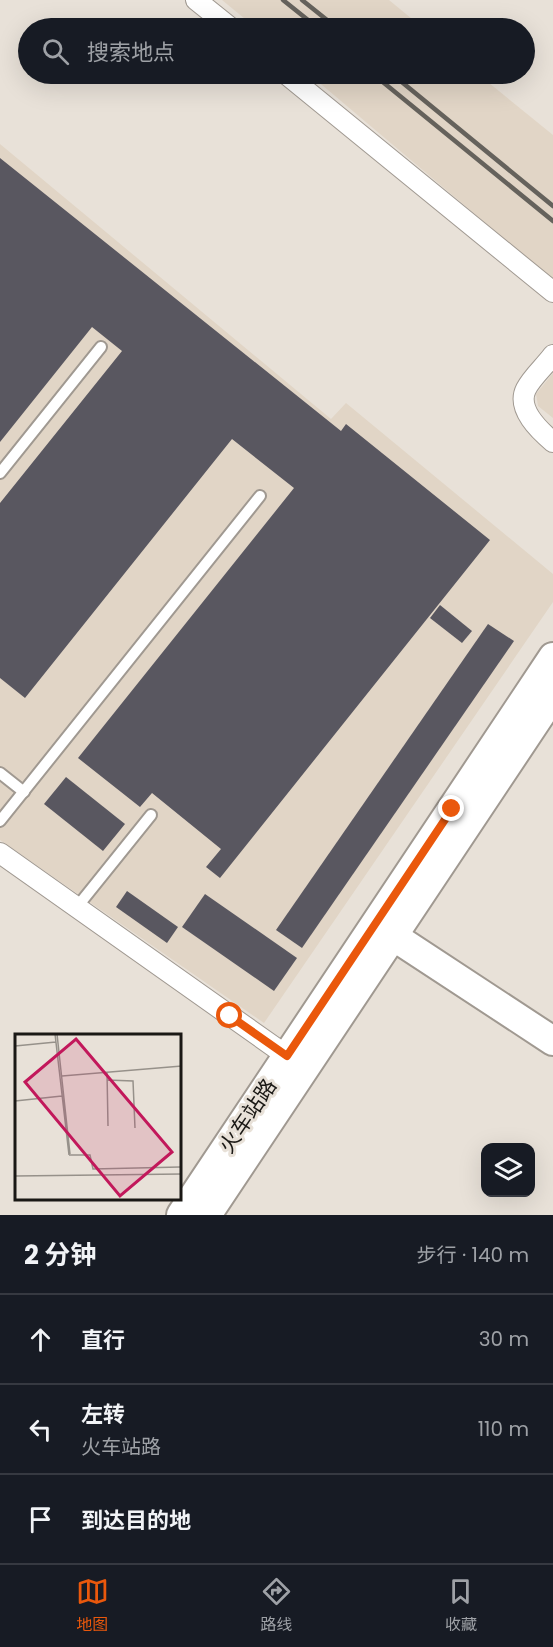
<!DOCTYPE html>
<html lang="zh">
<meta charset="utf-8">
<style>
body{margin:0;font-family:Poppins,"Noto Sans SC",sans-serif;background:#242831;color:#f1f3f6}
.controls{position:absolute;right:18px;bottom:18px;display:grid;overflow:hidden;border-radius:12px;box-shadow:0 6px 24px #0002}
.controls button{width:54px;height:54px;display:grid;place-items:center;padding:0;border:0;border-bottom:2px solid #363941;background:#171b24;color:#f1f3f6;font:30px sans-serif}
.stop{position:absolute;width:18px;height:18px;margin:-14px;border:4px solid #ea580c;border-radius:50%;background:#fff}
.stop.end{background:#ea580c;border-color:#fff;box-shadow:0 2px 6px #0008}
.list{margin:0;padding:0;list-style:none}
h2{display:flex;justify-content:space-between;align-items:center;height:78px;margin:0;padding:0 24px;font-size:26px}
h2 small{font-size:20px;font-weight:400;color:#9ea1a6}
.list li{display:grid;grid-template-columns:39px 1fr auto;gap:18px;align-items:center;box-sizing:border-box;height:90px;padding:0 24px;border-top:2px solid #363941}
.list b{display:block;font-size:22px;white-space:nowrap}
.list p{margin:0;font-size:20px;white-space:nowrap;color:#9ea1a6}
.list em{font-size:20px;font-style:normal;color:#9ea1a6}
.icon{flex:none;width:33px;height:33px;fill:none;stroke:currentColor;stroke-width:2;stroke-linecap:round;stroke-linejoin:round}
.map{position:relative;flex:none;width:553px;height:1215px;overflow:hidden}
.search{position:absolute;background:#171b24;box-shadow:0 6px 24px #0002;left:18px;right:18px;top:18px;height:66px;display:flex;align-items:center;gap:15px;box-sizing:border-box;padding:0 21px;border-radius:33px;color:#9ea1a6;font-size:22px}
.sheet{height:348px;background:#171b24}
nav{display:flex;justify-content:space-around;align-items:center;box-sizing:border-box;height:84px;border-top:2px solid #363941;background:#171b24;font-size:16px;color:#9ea1a6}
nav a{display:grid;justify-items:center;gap:3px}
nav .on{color:#ea580c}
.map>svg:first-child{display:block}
.built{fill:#e1d5c6}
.building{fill:#595760}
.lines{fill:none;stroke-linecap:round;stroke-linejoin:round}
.lane-casing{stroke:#a09991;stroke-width:14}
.street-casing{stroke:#a09991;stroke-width:22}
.secondary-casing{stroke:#a09991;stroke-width:32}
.lane{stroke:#fff;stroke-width:10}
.street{stroke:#fff;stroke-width:20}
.secondary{stroke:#fff;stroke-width:28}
.rail{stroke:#65625c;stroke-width:4.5}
.route{stroke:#ea580c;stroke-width:8}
.labels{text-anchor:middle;stroke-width:6;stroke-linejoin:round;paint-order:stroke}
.street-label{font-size:21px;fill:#1a1815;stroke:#e8e1d8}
.inset-road{fill:none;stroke:#96918a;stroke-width:1.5}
.view{fill:#c2185b;fill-opacity:0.15;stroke:#c2185b;stroke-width:3}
.inset-edge{fill:none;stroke:#1a1815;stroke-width:3}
</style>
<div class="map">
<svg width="553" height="1215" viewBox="0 0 553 1215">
<rect width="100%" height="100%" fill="#e8e1d8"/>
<!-- built -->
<g class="built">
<polygon points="222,0 389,0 423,28 256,28"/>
<polygon points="309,74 478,74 553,135 553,280"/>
<polygon points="0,144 331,419 346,403 553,574 553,602 264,1023 0,840"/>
<polygon points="553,373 553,418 538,406 536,394"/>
</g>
<!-- building -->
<g class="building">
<polygon points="0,158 341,431 346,424 490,540 220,878 206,867 221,849 152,793 140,807 78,758 294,488 232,439 25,698 0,678 0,503 122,351 92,327 0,442"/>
<polygon points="440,605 472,631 462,643 430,618"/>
<polygon points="488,624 514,641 302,948 276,930"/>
<polygon points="66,777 125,824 103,851 44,804"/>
<polygon points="127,891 178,927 167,943 116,907"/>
<polygon points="205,894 297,958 274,991 182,927"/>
</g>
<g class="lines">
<!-- lane casing -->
<g class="lane-casing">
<g id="lane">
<polyline points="0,473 101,347"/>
<polyline points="0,773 24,792"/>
<polyline points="0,821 260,496"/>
<polyline points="77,907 151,815"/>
</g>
</g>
<!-- street casing -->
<g class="street-casing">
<g id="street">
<polyline points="196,0 231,28"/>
<polyline points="286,74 553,292"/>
<path d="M553,355c-8,11 -21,22 -27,34 -10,20 14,42 27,53"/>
<polyline points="0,853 287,1056"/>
</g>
</g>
<!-- secondary casing -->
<g class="secondary-casing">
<g id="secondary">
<polyline points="393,936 553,1041"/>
<polyline points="181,1215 553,657"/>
<polyline points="207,1215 553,696"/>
</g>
</g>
<!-- lane -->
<use href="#lane" class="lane"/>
<!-- street -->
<use href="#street" class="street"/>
<!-- secondary -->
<use href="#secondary" class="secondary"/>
<!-- rail -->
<g class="rail">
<polyline points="283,0 318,28"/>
<polyline points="302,0 337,28"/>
<polyline points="373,74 553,221"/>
<polyline points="392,74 553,206"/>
</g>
</g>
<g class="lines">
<!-- route -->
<polyline class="route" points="230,1016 287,1056 452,809"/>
</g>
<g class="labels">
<!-- street labels -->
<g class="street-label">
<text transform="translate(248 1116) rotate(-56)" y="7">火车站路</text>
</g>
</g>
<!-- overview -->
<g transform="translate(15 1034)">
<rect width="166" height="166" fill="#e8e1d8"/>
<path class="inset-road" d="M40,0l14,121M42,0l13,120M0,12l41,-4M92,38l1,54M47,42l120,-10M92,46l26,1 2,47M0,67l47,-5M54,121h21l3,14 87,-2M0,142l167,-2"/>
<path class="view" d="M61,5l96,113 -52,44 -95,-114z"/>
<rect width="166" height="166" class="inset-edge"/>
</g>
</svg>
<div class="controls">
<button><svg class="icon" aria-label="layers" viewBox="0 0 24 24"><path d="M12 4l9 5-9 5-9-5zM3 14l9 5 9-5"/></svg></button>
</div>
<div class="stop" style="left:230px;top:1016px"></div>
<div class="stop end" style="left:452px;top:809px"></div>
<div class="search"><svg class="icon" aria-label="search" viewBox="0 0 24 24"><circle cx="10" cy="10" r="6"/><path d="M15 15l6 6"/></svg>搜索地点</div>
</div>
<section class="sheet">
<h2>2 分钟<small>步行 · 140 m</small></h2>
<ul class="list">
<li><svg class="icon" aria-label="ahead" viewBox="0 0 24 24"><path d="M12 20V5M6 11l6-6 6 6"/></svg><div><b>直行</b></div><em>30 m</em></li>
<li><svg class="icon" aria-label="left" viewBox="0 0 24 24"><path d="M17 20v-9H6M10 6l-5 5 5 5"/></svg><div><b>左转</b><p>火车站路</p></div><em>110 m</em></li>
<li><svg class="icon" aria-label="arrive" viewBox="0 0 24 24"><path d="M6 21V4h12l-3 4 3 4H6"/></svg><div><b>到达目的地</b></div></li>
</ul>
</section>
<nav>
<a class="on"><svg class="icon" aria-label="map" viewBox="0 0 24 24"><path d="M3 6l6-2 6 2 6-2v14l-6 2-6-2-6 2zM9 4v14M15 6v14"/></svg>地图</a>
<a><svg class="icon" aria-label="directions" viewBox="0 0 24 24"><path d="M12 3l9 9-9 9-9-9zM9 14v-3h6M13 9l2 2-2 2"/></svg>路线</a>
<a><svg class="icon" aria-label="saved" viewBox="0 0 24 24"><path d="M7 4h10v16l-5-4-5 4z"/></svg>收藏</a>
</nav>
